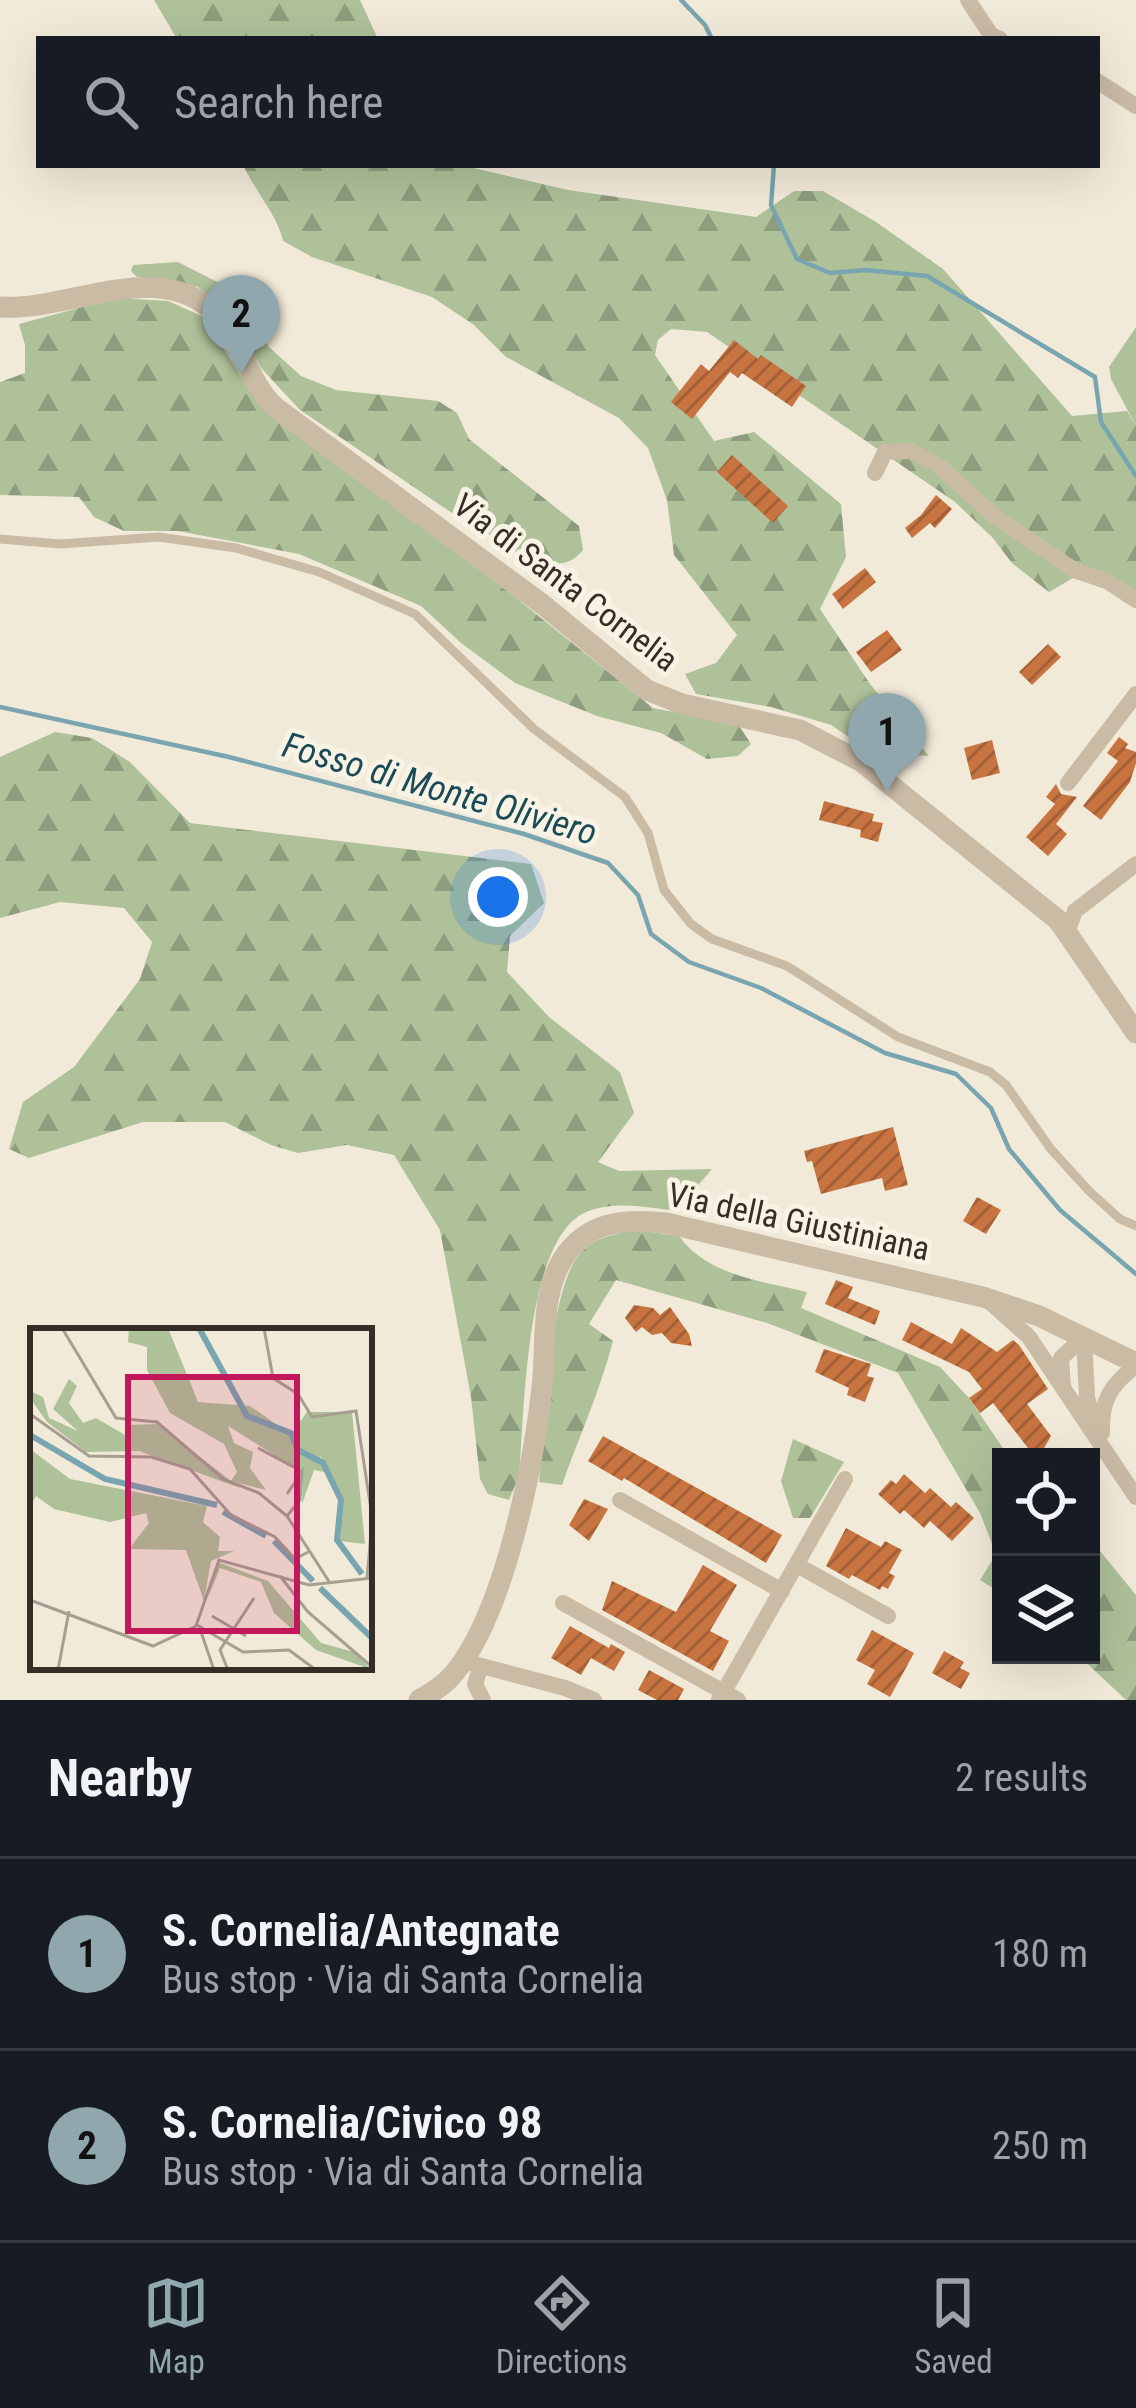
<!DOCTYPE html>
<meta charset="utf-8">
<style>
body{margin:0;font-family:"Roboto Condensed",sans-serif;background:#242831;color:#f1f3f6}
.controls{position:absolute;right:36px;bottom:36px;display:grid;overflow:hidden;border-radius:0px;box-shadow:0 12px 48px #0002}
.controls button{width:108px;height:108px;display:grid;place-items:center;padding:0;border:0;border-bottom:3px solid #363941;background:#171b24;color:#f1f3f6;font:60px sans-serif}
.you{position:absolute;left:498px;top:897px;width:42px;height:42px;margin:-30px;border:9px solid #fff;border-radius:50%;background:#1a73e8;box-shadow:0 0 0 18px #1a73e833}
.badge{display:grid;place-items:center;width:78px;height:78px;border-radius:50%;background:#91a7ae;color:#111;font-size:39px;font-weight:700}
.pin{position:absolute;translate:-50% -99px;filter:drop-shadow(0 3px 6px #0008)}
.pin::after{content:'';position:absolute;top:63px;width:42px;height:36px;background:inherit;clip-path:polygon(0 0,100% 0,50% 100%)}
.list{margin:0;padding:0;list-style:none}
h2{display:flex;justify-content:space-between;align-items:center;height:156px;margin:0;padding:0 48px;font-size:51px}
h2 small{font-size:39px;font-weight:400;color:#9ea1a6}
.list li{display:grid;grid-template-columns:78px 1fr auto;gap:36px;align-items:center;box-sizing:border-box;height:192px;padding:0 48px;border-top:3px solid #363941}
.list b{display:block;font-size:45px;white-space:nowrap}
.list p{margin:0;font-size:39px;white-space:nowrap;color:#9ea1a6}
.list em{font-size:39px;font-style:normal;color:#9ea1a6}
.icon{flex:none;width:66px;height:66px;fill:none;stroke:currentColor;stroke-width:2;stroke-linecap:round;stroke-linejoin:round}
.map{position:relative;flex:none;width:1136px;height:1700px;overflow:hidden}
.search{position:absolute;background:#171b24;box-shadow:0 12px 48px #0002;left:36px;right:36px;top:36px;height:132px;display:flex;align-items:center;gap:30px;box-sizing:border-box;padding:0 42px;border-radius:0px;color:#9ea1a6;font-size:45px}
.sheet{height:540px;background:#171b24}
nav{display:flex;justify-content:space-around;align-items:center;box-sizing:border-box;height:168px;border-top:3px solid #363941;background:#171b24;font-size:33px;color:#9ea1a6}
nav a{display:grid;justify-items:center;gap:6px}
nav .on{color:#91a7ae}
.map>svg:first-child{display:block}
.forest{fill:url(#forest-firs)}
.garden{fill:#aec199}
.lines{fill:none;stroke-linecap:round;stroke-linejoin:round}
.stream{stroke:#78a5af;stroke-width:4.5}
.building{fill:url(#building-hatch)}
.service{stroke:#cabba5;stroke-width:9}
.minor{stroke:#cabba5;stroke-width:16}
.tertiary{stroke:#cabba5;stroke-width:21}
.labels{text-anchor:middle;stroke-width:10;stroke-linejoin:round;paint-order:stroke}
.street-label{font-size:33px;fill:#352d26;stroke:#f9f3e5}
.water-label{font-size:36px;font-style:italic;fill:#1b4b57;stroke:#f9f3e5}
.inset-river{fill:none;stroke:#78a5af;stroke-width:6}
.inset-road{fill:none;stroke:#a69e91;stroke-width:3}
.view{fill:#c2185b;fill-opacity:0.15;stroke:#c2185b;stroke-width:6}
.inset-edge{fill:none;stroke:#352d26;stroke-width:6}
</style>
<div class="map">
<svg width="1136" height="1700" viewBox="0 0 1136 1700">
<defs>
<pattern id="forest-firs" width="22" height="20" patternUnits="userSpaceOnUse" patternTransform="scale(3)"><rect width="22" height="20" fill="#aec199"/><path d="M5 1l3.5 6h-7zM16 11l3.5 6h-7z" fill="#8e9d7d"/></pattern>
<pattern id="building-hatch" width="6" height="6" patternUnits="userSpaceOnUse" patternTransform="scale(3)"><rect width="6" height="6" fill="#c87441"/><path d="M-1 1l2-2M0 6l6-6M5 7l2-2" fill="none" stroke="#a36036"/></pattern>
</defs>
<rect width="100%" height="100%" fill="#f2ead9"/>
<!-- forest -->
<g class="forest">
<polygon points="154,0 360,0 378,39 177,39"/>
<path d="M243,165h218l107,25 188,27 38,-26h29l53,31 67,47 129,147 55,-5 9,15v173l-63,-21 -24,14 -37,-29 -20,-26 -37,-35 -248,-170 -36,-3 -13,11 -3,15 59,86 40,-9 87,72 5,53 -26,52 50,75 59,72 -56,-3 -42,-28 -60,-18 -75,-13 -11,-20 31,-11 21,-28 -63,-80 -7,-55 -19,-52 -29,-30 -113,-61 -32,-32 -42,-28 -120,-40 -29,-16c-5,-25 -28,-50 -40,-76z"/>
<path d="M178,262l53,27 38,58 32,29 35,14 102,11 19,12 12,26 110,87 4,24c-18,23 -37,9 -63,10l-6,-11 -62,-36 -152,-103 -39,-42 -31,-56 -32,-25 -61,-10 -6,-6 2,-6z"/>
<polygon points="116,298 168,301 204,317 242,378 653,708 738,724 751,744 738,756 707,759 661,733 597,716 515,683 461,643 421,606 299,554 178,531 124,531 94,517 79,497 0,495 0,382 25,373 25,345 19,324"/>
<path d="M55,732l37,6 38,24 60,61 341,41 13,39 -34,33 -3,36 42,45 71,55 14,41 -36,49 21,9 93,-2 -36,42c-29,-4 -65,-11 -92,2 -60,30 -59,203 -65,263l-10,24 -21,-6 -8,-15 -9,-82 -31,-167 -46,-75 -47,-10 -49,8 -27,-8 -46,-23h-82l-114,36 -20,-9 14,-47 51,-35 66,-88 12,-37 -28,-34 -64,-6 -60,16v-161z"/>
<path d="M637,1230l42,6c29,40 83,45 128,56l-6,16 139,59 29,31 40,59h-8v136l-21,-13 16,-26 -16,-41 -82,-140 -131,-50 -151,-43 -27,44 24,17c-13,50 -34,96 -51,144l-23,-3c6,-53 9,-190 40,-227 15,-18 36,-21 58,-25z"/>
<polygon points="793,1439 844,1462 810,1518 793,1518 781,1481"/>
<polygon points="1091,1540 1136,1595 1136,1700 1126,1700 1078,1655 1091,1655"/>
</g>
<!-- garden -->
<polygon class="garden" points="1136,327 1136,426 1111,379 1109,367"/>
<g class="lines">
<!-- stream -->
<g class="stream">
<polyline points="681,0 705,25 712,39"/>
<polyline points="774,165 771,205 797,259 830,273 866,270 927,276 1095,377 1101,422 1136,476"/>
<polyline points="0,707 229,757 524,834 608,863 638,895 651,934 689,962 761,988 885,1053 956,1074 991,1108 1009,1149 1060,1210 1136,1274"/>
</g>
</g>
<!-- building -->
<g class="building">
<polygon points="734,340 758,359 761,355 806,386 792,407 742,373 738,378 730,372 692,419 671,402 701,364 709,371"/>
<polygon points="732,455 788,506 773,523 717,472"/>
<polygon points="936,495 952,509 935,528 930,523 912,538 905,528 921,515"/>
<polygon points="865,568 876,582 843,609 832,594"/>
<polygon points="887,630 902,650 871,672 856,652"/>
<polygon points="1048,644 1061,657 1032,685 1019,672"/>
<polygon points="1119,737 1128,744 1125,748 1136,752 1136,763 1130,782 1101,820 1083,806 1118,761 1107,753"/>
<polygon points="992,740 1000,773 972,780 964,748"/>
<polygon points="1056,784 1061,794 1077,797 1056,824 1067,834 1048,856 1026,837 1055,804 1046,797"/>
<polygon points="824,801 874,814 872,821 883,823 878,842 860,837 861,830 819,820"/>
<polygon points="893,1127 908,1185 885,1191 882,1178 821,1194 812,1161 807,1162 804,1151"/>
<polygon points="977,1197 1001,1210 986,1234 963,1221"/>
<polygon points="836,1280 853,1287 848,1298 880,1311 875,1325 825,1304"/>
<polygon points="634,1305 653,1308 660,1315 670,1307 689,1334 692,1346 671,1343 662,1333 652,1335 642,1327 636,1332 625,1318"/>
<polygon points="911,1322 952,1344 961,1328 997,1352 1013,1340 1019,1345 1048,1389 1027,1404 1051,1436 1039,1457 1035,1457 993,1403 980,1413 969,1398 982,1389 969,1372 902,1340"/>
<polygon points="824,1349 871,1364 867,1376 874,1378 865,1402 847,1395 849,1388 815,1372"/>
<polygon points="603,1436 782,1535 766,1563 624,1478 622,1481 588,1461"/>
<polygon points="904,1474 925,1493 930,1488 951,1507 956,1502 974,1518 952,1541 930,1521 924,1528 904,1510 900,1514 878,1494 891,1480 896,1484"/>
<polygon points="584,1499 608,1509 589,1541 569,1525"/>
<polygon points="846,1528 881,1547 885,1541 902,1550 889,1573 895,1576 888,1589 882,1586 880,1590 852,1575 849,1579 826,1566"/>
<polygon points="703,1565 737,1585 710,1631 729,1641 713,1671 602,1610 612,1581 676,1612"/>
<polygon points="570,1626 609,1648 611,1644 625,1652 614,1671 591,1658 581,1675 551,1658"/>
<polygon points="872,1630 914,1653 890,1697 867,1684 875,1670 856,1660"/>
<polygon points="944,1651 964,1662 960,1668 970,1673 961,1689 932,1673"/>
<polygon points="649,1670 684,1689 678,1700 657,1700 638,1690"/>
</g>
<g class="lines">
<!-- service -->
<polyline class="service" points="0,539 60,544 159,537 236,548 319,572 415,614 534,729 625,797 648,833 664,890 691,924 712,939 787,966 898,1037 990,1072 1006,1085 1050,1148 1089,1191 1120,1219 1136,1226"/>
<!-- minor -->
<g class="minor">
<polyline points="968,0 991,35 1000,39"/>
<polyline points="1097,81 1136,106"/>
<polyline points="875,473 885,452 911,451 938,465 993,515 1031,541 1074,570 1107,581 1136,600"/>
<polyline points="1068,783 1136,694"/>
<polyline points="1068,930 1075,911 1136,864"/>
<polyline points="990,1302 1029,1337 1136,1497"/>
<polyline points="1063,1387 1061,1358 1084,1337 1087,1397 1094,1423"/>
<path d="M1102,1433c-1,-32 8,-48 34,-67"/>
<polyline points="620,1500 782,1591"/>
<polyline points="797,1565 888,1616"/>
<polyline points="563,1603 738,1700"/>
<polyline points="463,1661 565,1688 594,1700"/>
<polyline points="481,1666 475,1684 483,1700"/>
<polyline points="719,1700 845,1479"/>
</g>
<!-- tertiary -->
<g class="tertiary">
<path d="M0,307c68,5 159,-51 216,7 27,27 31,68 60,94l266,196 105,86 35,14 118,26 62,32 196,158 78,113"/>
<path d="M419,1700c11,-6 21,-12 30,-21 55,-58 87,-223 94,-302 3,-41 -2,-89 24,-124 25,-33 61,-34 99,-30l317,74 56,19 97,47"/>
</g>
</g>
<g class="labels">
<!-- street labels -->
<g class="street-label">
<text transform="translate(566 582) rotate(37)" y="12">Via di Santa Cornelia</text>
<text transform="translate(799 1221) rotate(12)" y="12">Via della Giustiniana</text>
</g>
<!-- water labels -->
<g class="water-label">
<text transform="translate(440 788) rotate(16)" y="13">Fosso di Monte Oliviero</text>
</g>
</g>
<!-- overview -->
<g transform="translate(30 1328)">
<rect width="342" height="342" fill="#f2ead9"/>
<path d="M99,0h39l30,74 52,4 70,49 4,17 -10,-2 -12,34 1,-31 -75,-47 6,17 19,9 -3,16 16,22 -35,-9 6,-9 -13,-28 -54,-31 -23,-43v-23l-19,-5zM39,51l8,7 -8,17 14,20 13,-5 29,17 5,-10 28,-1 82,64 -101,-37 -53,1 -39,-30 -17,-24v-7l13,6 6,21 29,13 -25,-22zM0,121l40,30 137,27 -4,16 17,15 -2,14h16l-23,10 -7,40 -18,-51 -57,-1 20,-26 -3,-10 -36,9 -56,-13 -18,-13 -6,10zM188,234l50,19 53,62 33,9 16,17 -54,-19 -42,-37 -13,-31 -41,-14 -12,30z" fill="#aec199"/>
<path d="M277,84h45l13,132 -25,-3 2,-42 -22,-44 -18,-6 -9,-17z" fill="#aec199"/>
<path class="inset-river" d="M169,0l48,88 44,17 7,17 25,13 18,37 -4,40 25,34M0,107l75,44 112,26M193,184l43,24M244,213l39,40M290,260l52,50"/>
<path class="inset-road" d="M32,0l54,90 41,4 66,57 36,14 28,23 43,67M234,0l9,50 25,16 14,23 44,-6 16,105M0,86l59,42 62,1 39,12 41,46 44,22 20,22 15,-8M228,120l43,23M257,166l15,-22 -2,28 -13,16M250,248l28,36 64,55M337,251l5,-58M0,272l123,46 43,-20 23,-66 90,25 63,-7M182,288l34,20M167,297l46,27 46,-2 27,20M169,298l15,44M28,342l11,-59M198,342l-8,-20 34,-52"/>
<path class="view" d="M98,49h169v254h-169z"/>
<rect width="342" height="342" class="inset-edge"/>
</g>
</svg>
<div class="controls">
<button><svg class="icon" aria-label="locate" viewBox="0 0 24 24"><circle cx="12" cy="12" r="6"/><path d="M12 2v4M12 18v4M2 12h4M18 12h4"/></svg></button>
<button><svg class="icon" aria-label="layers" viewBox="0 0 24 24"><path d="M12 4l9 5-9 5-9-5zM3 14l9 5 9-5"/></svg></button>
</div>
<div class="you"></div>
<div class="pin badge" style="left:887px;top:792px">1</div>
<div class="pin badge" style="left:241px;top:374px">2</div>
<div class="search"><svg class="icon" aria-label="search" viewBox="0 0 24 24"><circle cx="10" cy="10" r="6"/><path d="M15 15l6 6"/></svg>Search here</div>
</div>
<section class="sheet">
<h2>Nearby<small>2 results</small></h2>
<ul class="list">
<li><span class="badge">1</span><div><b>S. Cornelia/Antegnate</b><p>Bus stop · Via di Santa Cornelia</p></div><em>180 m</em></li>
<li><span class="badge">2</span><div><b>S. Cornelia/Civico 98</b><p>Bus stop · Via di Santa Cornelia</p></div><em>250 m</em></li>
</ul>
</section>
<nav>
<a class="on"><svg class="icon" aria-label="map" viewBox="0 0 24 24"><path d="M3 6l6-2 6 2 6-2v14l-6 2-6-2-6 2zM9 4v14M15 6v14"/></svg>Map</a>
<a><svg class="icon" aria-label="directions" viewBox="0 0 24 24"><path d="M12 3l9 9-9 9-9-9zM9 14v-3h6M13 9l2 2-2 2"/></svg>Directions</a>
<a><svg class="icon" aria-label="saved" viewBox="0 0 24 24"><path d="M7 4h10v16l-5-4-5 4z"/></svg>Saved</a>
</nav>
